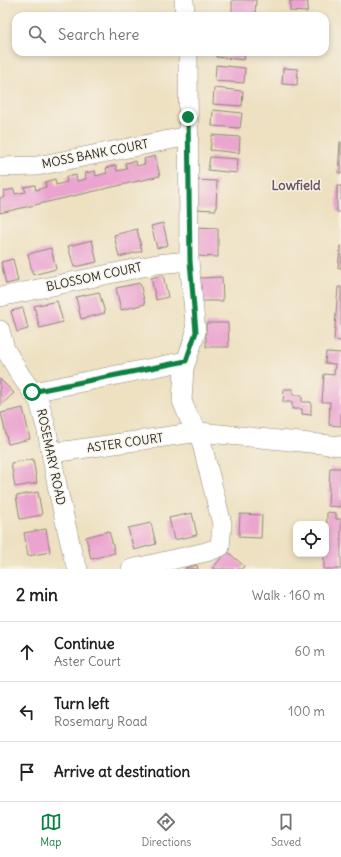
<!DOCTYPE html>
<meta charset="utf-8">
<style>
body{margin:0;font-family:Delius,sans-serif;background:#f6f6f6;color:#202124}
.controls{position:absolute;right:12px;bottom:12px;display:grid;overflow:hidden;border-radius:8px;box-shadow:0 2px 6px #0003}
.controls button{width:36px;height:36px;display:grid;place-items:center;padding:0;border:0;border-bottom:1px solid #e0e0e0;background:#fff;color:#202124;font:20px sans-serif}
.stop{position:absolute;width:12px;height:12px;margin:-9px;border:3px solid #0b8043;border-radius:50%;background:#fff}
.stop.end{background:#0b8043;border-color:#fff;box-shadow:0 1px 4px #0008}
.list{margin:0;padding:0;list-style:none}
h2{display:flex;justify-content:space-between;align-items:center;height:52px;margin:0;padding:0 16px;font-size:17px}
h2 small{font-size:13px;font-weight:400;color:#757577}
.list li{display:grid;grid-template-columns:26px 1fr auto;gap:12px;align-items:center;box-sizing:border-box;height:60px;padding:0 16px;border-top:1px solid #e0e0e0}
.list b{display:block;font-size:15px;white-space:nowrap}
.list p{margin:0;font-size:13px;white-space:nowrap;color:#757577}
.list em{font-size:13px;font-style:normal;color:#757577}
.icon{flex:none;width:22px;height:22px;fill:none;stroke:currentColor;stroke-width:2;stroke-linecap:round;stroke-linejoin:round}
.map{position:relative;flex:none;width:341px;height:569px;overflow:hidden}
.search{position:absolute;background:#fff;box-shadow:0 2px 6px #0003;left:12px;right:12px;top:12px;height:44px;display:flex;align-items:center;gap:10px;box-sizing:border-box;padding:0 14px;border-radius:12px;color:#757577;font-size:15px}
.sheet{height:232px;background:#fff}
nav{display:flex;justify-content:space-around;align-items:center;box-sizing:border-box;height:56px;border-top:1px solid #e0e0e0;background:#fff;font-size:11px;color:#757577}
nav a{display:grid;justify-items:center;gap:2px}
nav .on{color:#0b8043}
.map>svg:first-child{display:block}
.building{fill:#eba3cf}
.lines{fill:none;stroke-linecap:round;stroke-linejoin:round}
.minor-casing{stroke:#8c8676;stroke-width:20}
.minor{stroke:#fff;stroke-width:19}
.route{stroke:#0b8043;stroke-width:5}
.labels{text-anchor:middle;stroke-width:3;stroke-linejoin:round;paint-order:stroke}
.street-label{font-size:12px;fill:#2b2b2b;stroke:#f7f3e8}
.neighbourhood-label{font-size:13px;font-weight:bold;fill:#6e5564;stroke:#f7f3e8}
</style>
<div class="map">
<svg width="341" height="569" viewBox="0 0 341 569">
<rect width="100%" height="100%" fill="#f7f3e8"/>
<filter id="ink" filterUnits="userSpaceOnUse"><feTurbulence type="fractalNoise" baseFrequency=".025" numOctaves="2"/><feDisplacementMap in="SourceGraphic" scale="8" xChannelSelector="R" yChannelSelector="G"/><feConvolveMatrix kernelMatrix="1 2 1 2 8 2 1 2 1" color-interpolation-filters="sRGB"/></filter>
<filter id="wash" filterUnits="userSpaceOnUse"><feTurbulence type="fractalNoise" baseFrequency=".012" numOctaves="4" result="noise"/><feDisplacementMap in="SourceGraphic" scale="16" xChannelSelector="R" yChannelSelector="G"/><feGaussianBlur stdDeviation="0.9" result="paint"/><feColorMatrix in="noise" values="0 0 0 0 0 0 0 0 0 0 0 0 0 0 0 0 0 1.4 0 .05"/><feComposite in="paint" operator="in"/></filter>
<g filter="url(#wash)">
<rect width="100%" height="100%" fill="#eee1c2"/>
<g id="blocks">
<!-- building -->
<g class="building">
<polygon points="232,0 256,0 255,16 232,16"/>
<polygon points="290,1 308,2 307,12 290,11"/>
<polygon points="216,52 245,52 244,60 216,57"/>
<polygon points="216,65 245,68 244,83 215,81"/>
<polygon points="283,68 298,69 297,85 282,84"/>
<polygon points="214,88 243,91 242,106 213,104"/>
<polygon points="213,110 242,113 240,128 212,126"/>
<polygon points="212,135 240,137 239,153 210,150"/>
<polygon points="340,142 341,142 341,173 338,173"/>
<polygon points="155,156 160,176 0,213 0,198 5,197 4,191 14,189 15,194 26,192 24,187 35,185 36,190 46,187 45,182 55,179 56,185 67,182 66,177 76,175 77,181 86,179 85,173 95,171 96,176 107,173 106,168 116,165 117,171 127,169 125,163 135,161 137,166 145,164 144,159"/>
<polygon points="210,157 238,159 237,173 208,170"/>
<polygon points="194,180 217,181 216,210 193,209"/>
<rect x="337" y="186" width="4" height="26"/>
<polygon points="163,223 168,245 157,248 151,226"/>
<polygon points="196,227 218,228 218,257 195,256"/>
<polygon points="137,229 142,251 119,257 114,235"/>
<polygon points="92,240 97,262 74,267 68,246"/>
<polygon points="340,246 341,246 341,268 338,268"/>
<polygon points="51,248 56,269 33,275 28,254"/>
<polygon points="13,259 18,281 6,284 1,262"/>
<polygon points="163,275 168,297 156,300 151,278"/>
<polygon points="222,277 223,301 200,301 200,278"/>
<polygon points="140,283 145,304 121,310 116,288"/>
<polygon points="338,287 341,287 341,341 334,340"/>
<polygon points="99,292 105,313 81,319 76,297"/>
<polygon points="57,301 63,322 40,328 34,306"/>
<polygon points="23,308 28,329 17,332 11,311"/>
<polygon points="206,323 228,323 229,347 206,347"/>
<polygon points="326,352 341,353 341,426 329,425 330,402 322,402 324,374 334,375 335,364 325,363"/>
<polygon points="0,379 14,393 0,406"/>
<polygon points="284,389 293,389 293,395 302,395 302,402 311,402 311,415 302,414 302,409 292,409 292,402 283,402"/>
<polygon points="23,408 30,439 8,444 1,413"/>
<polygon points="33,459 37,483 15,487 11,463"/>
<polygon points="330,468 341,468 340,507 328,506"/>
<polygon points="38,492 42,515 20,519 16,496"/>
<polygon points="327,512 336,513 336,519 341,519 341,569 324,569 324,554 326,554"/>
<polygon points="192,513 197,535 174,540 169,518"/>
<polygon points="240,514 262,515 261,538 239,537"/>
<polygon points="151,523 156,544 134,550 128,528"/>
<polygon points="46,529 50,552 28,556 24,533"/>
<polygon points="109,531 115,553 91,559 86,537"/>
<polygon points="227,551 244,566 242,569 212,569"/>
<polygon points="197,565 198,569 185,569 185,568"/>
</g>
</g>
</g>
<g filter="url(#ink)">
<use href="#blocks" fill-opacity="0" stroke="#8c8676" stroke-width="1"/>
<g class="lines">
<!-- minor casing -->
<g class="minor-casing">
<g id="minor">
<polyline points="184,0 185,16"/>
<polyline points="0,167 37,166 189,136"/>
<polyline points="0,297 157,264 189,261"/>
<polyline points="0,330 5,349 21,376 39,401 47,431 58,490 73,556 78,569"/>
<polyline points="33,392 186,361"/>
<polyline points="51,453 199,432 341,446"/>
<polyline points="131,569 206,552 220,547 222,524 199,432 189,418 182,401 184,368 196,332 189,261 188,52"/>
</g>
</g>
<!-- minor -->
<use href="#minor" class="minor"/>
</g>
</g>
<g class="lines" filter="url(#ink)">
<!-- route -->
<polyline class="route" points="32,392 186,361 196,332 190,261 188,117"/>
</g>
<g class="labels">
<!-- street labels -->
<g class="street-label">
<text transform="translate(95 154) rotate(-11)" y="4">MOSS BANK COURT</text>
<text transform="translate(94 277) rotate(-12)" y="4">BLOSSOM COURT</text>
<text transform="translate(125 443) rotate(-8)" y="4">ASTER COURT</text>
<text transform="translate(51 457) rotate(78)" y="4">ROSEMARY ROAD</text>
</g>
<!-- neighbourhood labels -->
<g class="neighbourhood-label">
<text x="296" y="190">Lowfield</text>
</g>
</g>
</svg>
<div class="controls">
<button><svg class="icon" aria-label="locate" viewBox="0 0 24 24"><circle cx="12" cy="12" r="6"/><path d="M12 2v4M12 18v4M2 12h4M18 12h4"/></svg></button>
</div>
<div class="stop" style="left:32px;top:392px"></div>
<div class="stop end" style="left:188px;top:117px"></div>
<div class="search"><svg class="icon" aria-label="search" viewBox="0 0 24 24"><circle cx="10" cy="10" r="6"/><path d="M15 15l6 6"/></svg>Search here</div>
</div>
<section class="sheet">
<h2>2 min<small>Walk · 160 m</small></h2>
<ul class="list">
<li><svg class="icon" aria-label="ahead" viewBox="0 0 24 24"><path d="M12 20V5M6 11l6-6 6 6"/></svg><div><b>Continue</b><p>Aster Court</p></div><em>60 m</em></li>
<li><svg class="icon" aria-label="left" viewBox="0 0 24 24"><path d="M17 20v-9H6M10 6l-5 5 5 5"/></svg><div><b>Turn left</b><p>Rosemary Road</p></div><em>100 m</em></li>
<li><svg class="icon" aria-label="arrive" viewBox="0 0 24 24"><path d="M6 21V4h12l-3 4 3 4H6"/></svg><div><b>Arrive at destination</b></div></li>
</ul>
</section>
<nav>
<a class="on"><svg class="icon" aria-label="map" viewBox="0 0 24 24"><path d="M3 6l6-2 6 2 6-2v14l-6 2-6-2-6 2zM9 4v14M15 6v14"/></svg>Map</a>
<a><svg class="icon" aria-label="directions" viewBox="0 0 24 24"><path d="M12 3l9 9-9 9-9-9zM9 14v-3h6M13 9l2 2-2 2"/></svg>Directions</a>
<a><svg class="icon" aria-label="saved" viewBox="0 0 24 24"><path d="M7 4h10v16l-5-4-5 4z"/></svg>Saved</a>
</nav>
